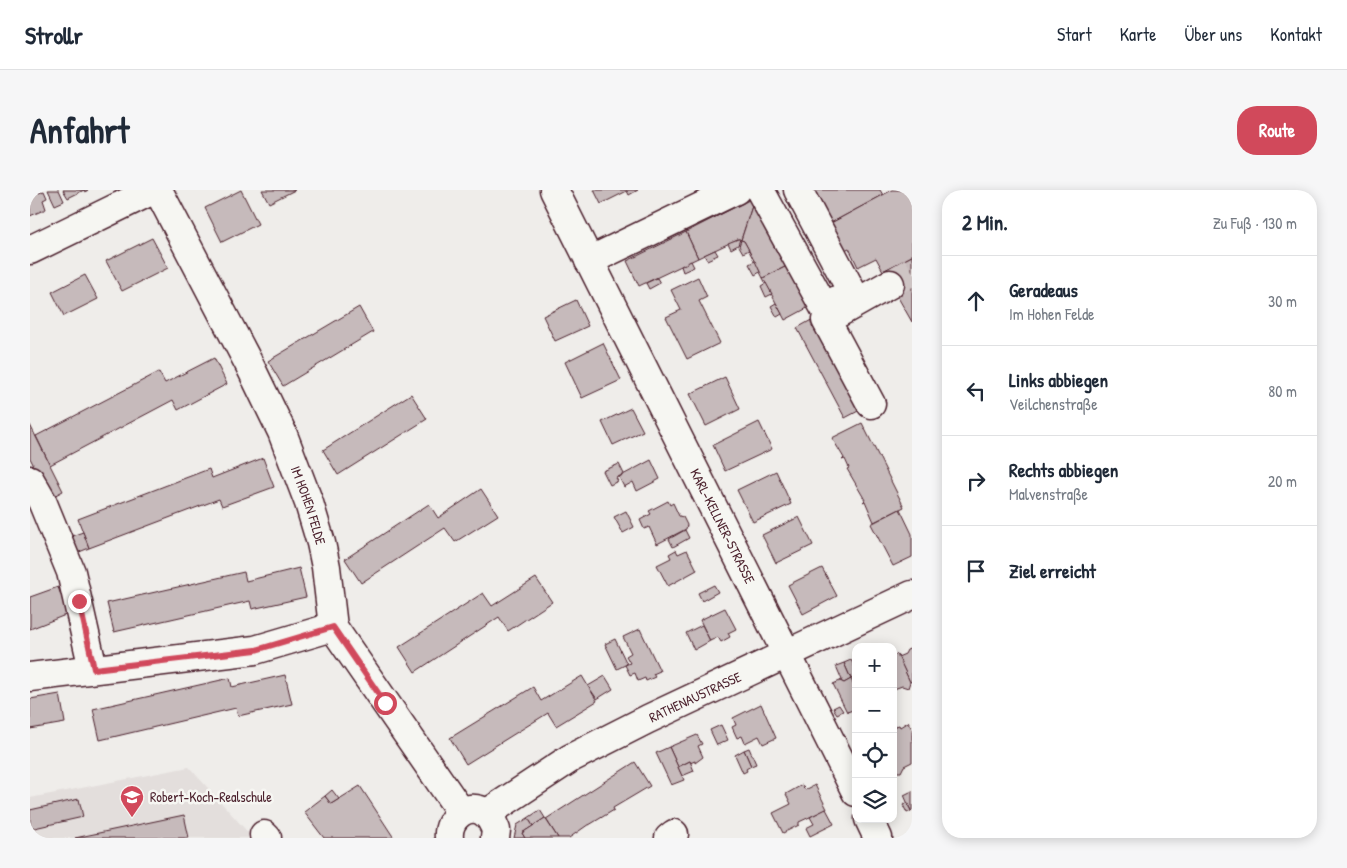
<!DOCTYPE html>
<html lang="de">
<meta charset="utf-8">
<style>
body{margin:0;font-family:"Patrick Hand",sans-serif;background:#f6f6f7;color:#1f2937}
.controls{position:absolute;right:15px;bottom:15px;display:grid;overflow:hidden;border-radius:10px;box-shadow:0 2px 12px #0003}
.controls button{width:45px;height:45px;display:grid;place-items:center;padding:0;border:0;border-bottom:1px solid #e0e1e3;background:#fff;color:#1f2937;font:25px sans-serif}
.stop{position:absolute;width:15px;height:15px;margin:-11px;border:4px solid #d1495b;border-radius:50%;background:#fff}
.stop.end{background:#d1495b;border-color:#fff;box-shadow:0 1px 5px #0008}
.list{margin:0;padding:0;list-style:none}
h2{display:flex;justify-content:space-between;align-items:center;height:65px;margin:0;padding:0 20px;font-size:21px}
h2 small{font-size:16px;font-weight:400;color:#747a83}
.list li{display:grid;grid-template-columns:32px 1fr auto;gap:15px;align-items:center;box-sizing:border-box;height:90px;padding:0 20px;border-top:1px solid #e0e1e3}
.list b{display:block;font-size:19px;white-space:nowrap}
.list p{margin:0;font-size:16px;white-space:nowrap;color:#747a83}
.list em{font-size:16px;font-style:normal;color:#747a83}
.icon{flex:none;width:28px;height:28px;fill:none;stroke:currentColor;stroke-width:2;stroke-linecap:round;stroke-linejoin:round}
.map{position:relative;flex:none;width:882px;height:648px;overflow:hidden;border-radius:20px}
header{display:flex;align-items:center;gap:30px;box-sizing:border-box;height:70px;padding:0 25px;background:#fff;border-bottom:1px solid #e0e1e3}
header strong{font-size:24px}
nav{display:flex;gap:28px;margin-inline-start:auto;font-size:18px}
.intro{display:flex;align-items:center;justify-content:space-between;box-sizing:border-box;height:120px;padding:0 30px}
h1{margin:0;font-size:35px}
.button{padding:12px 22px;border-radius:20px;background:#d1495b;color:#fff;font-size:18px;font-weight:700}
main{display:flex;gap:30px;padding:0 30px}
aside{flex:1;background:#fff;border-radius:20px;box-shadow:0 2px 12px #0003}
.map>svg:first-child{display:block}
.built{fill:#e3dedc}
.building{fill:#c6babb;stroke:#4a1f2b}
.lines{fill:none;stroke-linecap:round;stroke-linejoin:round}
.minor-tunnel{stroke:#cec4c4;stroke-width:28;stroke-dasharray:28 14;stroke-linecap:butt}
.minor-casing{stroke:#4a1f2b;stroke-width:31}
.minor{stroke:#f6f6f2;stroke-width:28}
.route{stroke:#d1495b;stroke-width:6}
.labels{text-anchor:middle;stroke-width:5;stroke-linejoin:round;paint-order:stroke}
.street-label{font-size:14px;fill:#4a1f2b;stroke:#f6f6f2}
.poi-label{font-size:14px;fill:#4a1f2b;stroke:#f6f6f2;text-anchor:start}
</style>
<header>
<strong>Strollr</strong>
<nav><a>Start</a><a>Karte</a><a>Über uns</a><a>Kontakt</a></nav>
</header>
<div class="intro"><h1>Anfahrt</h1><a class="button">Route</a></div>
<main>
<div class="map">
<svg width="882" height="648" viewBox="0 0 882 648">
<rect width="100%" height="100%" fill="#efedea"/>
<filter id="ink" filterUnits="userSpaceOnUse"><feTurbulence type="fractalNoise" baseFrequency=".02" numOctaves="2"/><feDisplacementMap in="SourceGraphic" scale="10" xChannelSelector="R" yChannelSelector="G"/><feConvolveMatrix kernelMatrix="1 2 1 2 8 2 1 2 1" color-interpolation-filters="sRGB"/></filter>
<g filter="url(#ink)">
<!-- built -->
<polygon class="built" points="159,577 223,648 0,648 0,608"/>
<!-- building -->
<g class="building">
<polygon points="0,0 8,0 9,3 14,1 17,8 13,10 16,19 0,26"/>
<polygon points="18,0 29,0 34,11 25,15"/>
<polygon points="33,0 58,0 55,2 54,0 38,8"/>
<polygon points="211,0 228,34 192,52 175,18"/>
<polygon points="232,0 265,0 239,13"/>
<polygon points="564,0 608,0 599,5 597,1 571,14"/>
<polygon points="783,0 850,0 853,5 801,33"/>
<polygon points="862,0 880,0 882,4 882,66 853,81 846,68 828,77 819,58 815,60 801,33"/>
<polygon points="719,10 723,13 711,50 708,49 668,68 656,42"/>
<polygon points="723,13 759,75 733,88 714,51 711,50"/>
<polygon points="656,42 668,68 609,96 597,71"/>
<polygon points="122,48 138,78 92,101 76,71"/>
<polygon points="708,49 710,49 708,55 701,59 698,53"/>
<polygon points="711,50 714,51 719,60 713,63 709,56"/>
<polygon points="685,60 688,65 677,70 674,65"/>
<polygon points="882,66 882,132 853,81"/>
<polygon points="661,71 664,77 653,82 651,76"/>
<polygon points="725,71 730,82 725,85 719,74"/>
<polygon points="759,75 781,116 755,130 733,88"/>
<polygon points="55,85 68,109 34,126 22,102"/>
<polygon points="668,87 677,107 669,111 690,153 657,169 636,127 651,120 641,100"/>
<polygon points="627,88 630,93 619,99 616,93"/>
<polygon points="736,93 742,104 736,107 731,96"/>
<polygon points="546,110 558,136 525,151 513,126"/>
<polygon points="746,113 752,124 747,127 741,116"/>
<polygon points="329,117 343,142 253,196 238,171"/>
<polygon points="785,128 832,219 815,228 767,138"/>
<polygon points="573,153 591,190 552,208 535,172"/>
<polygon points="184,168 197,194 148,220 143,210 20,275 6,246 129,182 135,193"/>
<polygon points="695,187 710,219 676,236 660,204"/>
<polygon points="381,204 397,229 308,285 293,260"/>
<polygon points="601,218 613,241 583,255 572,232"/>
<polygon points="729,232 742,259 695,281 683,255"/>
<polygon points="832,233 874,317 844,332 835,311 833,312 835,310 817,279 819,278 815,269 812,270 814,268 802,248"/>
<polygon points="0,235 33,301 20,308 0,268"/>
<polygon points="233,268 244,297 192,316 189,309 59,358 48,329 179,279 182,288"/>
<polygon points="621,270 630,289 607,301 603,292 594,297 589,287"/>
<polygon points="589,274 594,284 586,288 588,291 580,295 573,281"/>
<polygon points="746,281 761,314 723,332 707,300"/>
<polygon points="451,299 468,325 425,352 415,338 331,393 315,369 399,314 408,328"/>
<polygon points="638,311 640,315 643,313 649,326 653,327 657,335 656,339 627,354 619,337 614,339 610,330 621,324 619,321"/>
<polygon points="870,319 882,344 882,367 863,376 841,334"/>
<polygon points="596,321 604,337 593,343 584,327"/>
<polygon points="769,327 783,355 746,373 732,345"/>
<polygon points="655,340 659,348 643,357 639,349"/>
<polygon points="53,342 59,358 42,365 36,348"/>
<polygon points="646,360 648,364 657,360 667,380 638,396 627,375 641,368 639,364"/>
<polygon points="269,378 276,407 222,419 220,411 84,442 77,413 214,382 216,391"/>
<polygon points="792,378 807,406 773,424 758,395"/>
<polygon points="506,388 522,412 478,441 469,427 385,482 369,457 453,403 462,416"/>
<polygon points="684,395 688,402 672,411 668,403"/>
<polygon points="28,397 38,424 0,439 0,407"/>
<polygon points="695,418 706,439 698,443 700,447 691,452 688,447 680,451 670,430"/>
<polygon points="672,435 680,451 664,460 656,443"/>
<polygon points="610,439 630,481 623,484 625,487 616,491 615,488 608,491 605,483 600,485 595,475 600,473 596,466 601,463 593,447"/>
<polygon points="585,449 597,474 587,479 575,454"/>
<polygon points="882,458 882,491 880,492 868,467 875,464 877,460"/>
<polygon points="867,464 880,492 878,498 872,496 864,499 863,497 863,466"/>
<polygon points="821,470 826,479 826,487 821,489 814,473"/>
<polygon points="814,473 821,489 814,493 810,491 812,490 806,476"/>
<polygon points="255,485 262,514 208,526 206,518 70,550 63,519 200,488 202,497"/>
<polygon points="552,486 567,511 526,536 518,523 436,574 420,548 503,497 511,511"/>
<polygon points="575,486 583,499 567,509 558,496"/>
<polygon points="821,489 826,501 826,519 817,522 803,494 810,491 814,493"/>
<polygon points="30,504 35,533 0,539 0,509"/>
<polygon points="731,514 746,548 733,554 729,546 715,553 712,546 707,548 702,537 706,535 703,528"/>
<polygon points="809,515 813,521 807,524 803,518"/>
<polygon points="878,532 882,539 882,572 874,576 871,582 863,582 863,537 869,535 870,537"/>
<polygon points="691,535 698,550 687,555 680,540"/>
<polygon points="667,545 672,554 668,556 673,567 665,573 665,571 660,573 660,571 648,577 639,557"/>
<polygon points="639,557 654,590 641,595 626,563"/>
<polygon points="719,558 726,574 721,576 714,560"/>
<polygon points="714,560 721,576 716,579 717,581 713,583 705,565"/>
<polygon points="660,571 664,581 652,586 648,577"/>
<polygon points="605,572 620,596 583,618 584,620 559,635 559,634 539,648 528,648 516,629"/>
<polygon points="772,595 775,600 785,595 797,619 769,632 769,635 753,643 743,623 761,614 756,604"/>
<polygon points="330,596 364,648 294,648 274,622 295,606 301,614"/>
<polygon points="302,600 309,609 301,614 295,606"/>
<polygon points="882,601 882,620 881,621 874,605"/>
<polygon points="49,609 53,627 0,639 0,620"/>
<polygon points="877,613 881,621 877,623 873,615"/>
<polygon points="796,619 804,634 780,646 776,638 784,634 780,627"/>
<polygon points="510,620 515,628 503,636 498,628"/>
<polygon points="154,625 159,648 45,648"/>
<polygon points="498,628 503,636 492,643 495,648 484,648 487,635"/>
<polygon points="515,628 528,648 495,648 492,643"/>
</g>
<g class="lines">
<!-- minor-tunnel -->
<polyline class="minor-tunnel" points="860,94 882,81"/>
<!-- minor casing -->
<g class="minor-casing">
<g id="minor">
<path id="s1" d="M128,0l91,174 33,68 27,71 12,40 5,24 7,60 128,185"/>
<path id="s2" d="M524,0l302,602"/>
<polyline points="730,0 794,117 822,102 768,0"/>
<polyline points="0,60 123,0"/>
<polyline points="559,71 706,0"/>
<polyline points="841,214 796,130 860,94"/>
<polyline points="0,290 12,311 41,382 63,479"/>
<polyline points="0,487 225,460 303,437"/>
<path id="s3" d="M456,624l85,-56 77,-39 264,-124"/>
<polyline points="839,629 848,648"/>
<polyline points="234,645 237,648"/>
<path d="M419,648c-2,-19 18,-38 37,-25 4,4 8,12 10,17l-1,8"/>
<polyline points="639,648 644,644"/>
</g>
</g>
<!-- minor -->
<use href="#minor" class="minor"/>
</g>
</g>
<g class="lines" filter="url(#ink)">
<!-- route -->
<polyline class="route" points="49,411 64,479 226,460 303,437 355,513"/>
</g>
<!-- icons -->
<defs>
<g id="school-pin" transform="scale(1.25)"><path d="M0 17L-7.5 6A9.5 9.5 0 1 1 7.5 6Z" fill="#d1495b" stroke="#f6f6f2"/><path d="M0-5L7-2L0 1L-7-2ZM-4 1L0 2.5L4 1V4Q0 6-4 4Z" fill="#fff"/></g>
</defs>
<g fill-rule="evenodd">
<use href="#school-pin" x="102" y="607"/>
</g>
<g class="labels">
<!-- street labels -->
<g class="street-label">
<text dy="5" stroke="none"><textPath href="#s1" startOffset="350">IM HOHEN FELDE</textPath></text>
<text dy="5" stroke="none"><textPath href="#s2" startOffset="376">KARL-KELLNER-STRASSE</textPath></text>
<text dy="5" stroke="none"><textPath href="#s3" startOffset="240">RATHENAUSTRASSE</textPath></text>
</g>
<!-- poi labels -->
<g class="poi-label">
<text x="120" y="612">Robert-Koch-Realschule</text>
</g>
</g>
</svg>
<div class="controls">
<button>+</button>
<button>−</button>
<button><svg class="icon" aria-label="locate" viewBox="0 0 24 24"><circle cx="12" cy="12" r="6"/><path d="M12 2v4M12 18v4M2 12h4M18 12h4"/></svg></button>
<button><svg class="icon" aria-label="layers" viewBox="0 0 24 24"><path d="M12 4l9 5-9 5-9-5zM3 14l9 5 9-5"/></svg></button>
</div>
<div class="stop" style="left:355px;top:513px"></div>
<div class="stop end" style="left:49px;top:411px"></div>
</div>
<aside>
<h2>2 Min.<small>Zu Fuß · 130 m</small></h2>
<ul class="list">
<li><svg class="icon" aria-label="ahead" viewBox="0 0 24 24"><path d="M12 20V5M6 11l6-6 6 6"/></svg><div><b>Geradeaus</b><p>Im Hohen Felde</p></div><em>30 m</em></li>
<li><svg class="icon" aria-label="left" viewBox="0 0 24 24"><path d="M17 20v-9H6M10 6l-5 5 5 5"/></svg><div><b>Links abbiegen</b><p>Veilchenstraße</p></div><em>80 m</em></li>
<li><svg class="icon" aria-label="right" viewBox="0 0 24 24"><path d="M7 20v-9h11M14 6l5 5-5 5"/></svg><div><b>Rechts abbiegen</b><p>Malvenstraße</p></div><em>20 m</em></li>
<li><svg class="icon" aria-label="arrive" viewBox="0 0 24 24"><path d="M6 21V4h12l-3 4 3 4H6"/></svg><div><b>Ziel erreicht</b></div></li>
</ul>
</aside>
</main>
